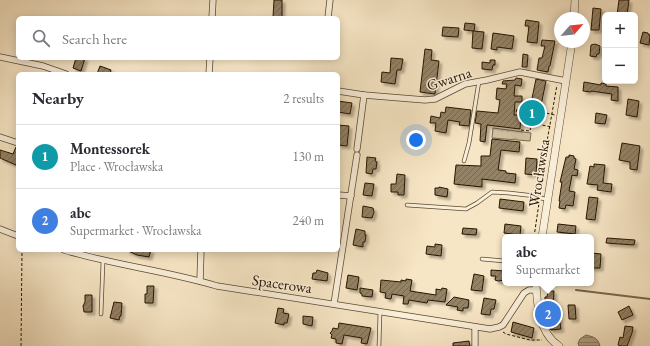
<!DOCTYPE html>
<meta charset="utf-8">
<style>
body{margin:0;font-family:"EB Garamond",serif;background:#f7f7f7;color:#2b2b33}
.controls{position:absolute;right:12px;top:12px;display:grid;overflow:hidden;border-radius:6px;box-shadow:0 2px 10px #0003}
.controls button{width:36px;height:36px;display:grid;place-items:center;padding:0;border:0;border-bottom:1px solid #e1e1e2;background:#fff;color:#2b2b33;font:20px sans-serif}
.compass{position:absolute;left:554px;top:12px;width:36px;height:36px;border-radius:50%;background:#fff;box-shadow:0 2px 10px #0003;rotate:62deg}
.you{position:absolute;left:416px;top:140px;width:14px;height:14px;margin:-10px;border:3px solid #fff;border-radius:50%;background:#1a73e8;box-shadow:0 0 0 6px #1a73e833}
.badge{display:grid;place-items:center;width:26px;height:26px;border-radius:50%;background:#8f2418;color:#fff;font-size:13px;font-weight:700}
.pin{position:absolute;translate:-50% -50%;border:2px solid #fff;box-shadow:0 1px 4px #0006}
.popup{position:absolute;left:502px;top:234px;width:92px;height:52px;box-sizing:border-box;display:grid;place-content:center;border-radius:6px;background:#fff;filter:drop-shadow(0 1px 3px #0005);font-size:13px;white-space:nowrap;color:#7c7c81}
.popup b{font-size:15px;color:#2b2b33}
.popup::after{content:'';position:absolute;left:50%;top:100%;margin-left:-8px;border:8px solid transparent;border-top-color:#fff}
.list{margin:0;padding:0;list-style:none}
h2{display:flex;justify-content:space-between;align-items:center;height:52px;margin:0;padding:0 16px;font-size:17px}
h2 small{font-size:13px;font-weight:400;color:#7c7c81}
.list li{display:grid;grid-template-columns:26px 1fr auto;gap:12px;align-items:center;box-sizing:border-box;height:64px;padding:0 16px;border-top:1px solid #e1e1e2}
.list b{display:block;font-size:15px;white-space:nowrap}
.list p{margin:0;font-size:13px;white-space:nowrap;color:#7c7c81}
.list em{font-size:13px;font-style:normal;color:#7c7c81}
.icon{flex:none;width:22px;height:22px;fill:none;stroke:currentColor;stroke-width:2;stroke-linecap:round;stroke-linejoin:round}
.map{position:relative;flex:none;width:650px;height:346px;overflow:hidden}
.search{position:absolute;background:#fff;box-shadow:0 2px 10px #0003;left:16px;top:16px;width:324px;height:44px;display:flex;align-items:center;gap:10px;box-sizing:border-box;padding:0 14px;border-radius:6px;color:#7c7c81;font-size:15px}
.panel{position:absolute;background:#fff;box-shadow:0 2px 10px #0003;left:16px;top:72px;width:324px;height:180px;border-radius:6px}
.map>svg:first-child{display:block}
.park{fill:url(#park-crowns);stroke:#7c6c52}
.water{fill:url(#water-rules);stroke:#79684e}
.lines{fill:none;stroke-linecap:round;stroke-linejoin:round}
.stream{stroke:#79684e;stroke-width:2}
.building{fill:url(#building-hatch);stroke:#261500;filter:url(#shadow)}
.service-casing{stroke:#5a4931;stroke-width:4.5}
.minor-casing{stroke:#5a4931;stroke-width:7}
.tertiary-casing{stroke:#5a4931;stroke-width:8}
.path{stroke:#261500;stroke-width:1;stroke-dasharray:3 2;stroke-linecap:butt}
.service{stroke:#faefd9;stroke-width:3}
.minor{stroke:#faefd9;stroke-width:5.5}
.tertiary{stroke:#faefd9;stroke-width:7}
.labels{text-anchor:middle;stroke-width:3;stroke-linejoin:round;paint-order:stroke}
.street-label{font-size:15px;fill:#261500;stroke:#faefd9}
</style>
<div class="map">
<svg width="650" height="346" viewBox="0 0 650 346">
<defs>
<pattern id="park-crowns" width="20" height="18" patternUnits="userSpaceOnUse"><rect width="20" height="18" fill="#d3c2a4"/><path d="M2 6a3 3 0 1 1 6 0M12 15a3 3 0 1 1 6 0" fill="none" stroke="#b5a68b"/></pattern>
<pattern id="water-rules" width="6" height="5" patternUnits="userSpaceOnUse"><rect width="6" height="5" fill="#b09f82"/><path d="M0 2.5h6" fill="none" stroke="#8f8068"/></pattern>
<pattern id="building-hatch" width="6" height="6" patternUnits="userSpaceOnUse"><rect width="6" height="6" fill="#938266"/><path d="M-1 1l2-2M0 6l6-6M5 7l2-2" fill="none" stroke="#786952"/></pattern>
<filter id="shadow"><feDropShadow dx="3" dy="3" stdDeviation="1" flood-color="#0004"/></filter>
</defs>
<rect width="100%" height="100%" fill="#f7e6c5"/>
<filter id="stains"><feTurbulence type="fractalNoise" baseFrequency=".005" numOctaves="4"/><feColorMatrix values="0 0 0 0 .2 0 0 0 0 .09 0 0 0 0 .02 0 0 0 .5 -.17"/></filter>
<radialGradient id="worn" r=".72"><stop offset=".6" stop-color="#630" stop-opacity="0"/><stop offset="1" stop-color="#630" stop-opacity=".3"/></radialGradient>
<!-- park -->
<polygon class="park" points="493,128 531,133 530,141 492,138"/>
<!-- water -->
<path class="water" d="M586,335c8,2 12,3 14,11h-21l-1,-3 2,-4z"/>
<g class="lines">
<!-- stream -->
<polyline class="stream" points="576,290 650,299"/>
</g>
<!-- building -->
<g class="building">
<polygon points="274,0 282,0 282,18 273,17"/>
<polygon points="619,0 629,0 627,15 617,15"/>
<polygon points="593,8 601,9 599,30 591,30"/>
<polygon points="526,20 539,22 537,43 527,42 529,26 525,26"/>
<polygon points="465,23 475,24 474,31 464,30"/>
<polygon points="443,27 459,28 458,37 442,36"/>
<polygon points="473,31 484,32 482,49 472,48"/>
<polygon points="643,32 648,33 648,34 650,35 649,45 640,43"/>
<polygon points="493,33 514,36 512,49 497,47 497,50 491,49"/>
<polygon points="542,40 555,41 550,66 549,66 548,72 537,70 539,58 542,58 545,46 541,46"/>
<polygon points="595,44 600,46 599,54 597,54 596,57 590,56 591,45"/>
<polygon points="425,49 432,50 431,60 439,61 435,94 420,92"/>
<polygon points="523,54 528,55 527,67 522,67"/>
<polygon points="76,58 85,58 81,71 73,68"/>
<polygon points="391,58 403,59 401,70 397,70 395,84 381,82 382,72 390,73"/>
<polygon points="490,60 495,60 495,65 493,65 492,70 482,69 482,62 490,63"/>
<polygon points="100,66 111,70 110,74 97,74"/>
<polygon points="516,78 522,79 521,86 515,85 514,96 522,96 522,102 515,102 514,115 521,115 520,129 487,125 485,142 480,141 481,124 475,123 477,111 498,113 500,100 496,99 497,88 506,89 507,84 502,84 503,81 515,80"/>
<polygon points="536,79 546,81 540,110 530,108"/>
<polygon points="584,82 601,85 601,83 606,84 606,86 618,87 618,101 611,100 612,94 591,91 591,92 583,91"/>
<polygon points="628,99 639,101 637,117 626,115"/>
<polygon points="338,101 352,103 350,114 338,112"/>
<polygon points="446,107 471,110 469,126 459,125 460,122 448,120 446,133 435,131 436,123 430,123 431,116 440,118 441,112 445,113"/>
<polygon points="596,113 607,115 605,124 595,123"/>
<polygon points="338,125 349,126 347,146 338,145"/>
<polygon points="492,139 520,142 519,152 501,150 498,170 506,171 506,173 516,174 515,183 482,179 482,187 454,184 456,165 481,166 481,156 490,156"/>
<polygon points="622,143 640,146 637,170 630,169 630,162 619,160"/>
<polygon points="16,147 18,147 18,160 16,165 0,158 0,150 13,154"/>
<polygon points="569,155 574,156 574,158 576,159 574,169 578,170 577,176 572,175 569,191 575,192 573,206 566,205 565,209 559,208 560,201 559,201 562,182 560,182 566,157 569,157"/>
<polygon points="367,157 376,158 375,161 377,162 376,169 373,169 372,174 366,173"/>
<polygon points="526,158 537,159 536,175 525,174"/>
<polygon points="594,164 605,165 603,183 612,184 611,192 597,190 598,185 587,184 590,166 594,167"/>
<polygon points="397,174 405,175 404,195 398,195 398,192 391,192 391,184 396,184"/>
<polygon points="365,183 374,184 372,196 363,195"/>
<polygon points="439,187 448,189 447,197 435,195 435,188 439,188"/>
<polygon points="589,197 598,198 595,220 586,219"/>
<polygon points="500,199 524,202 523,211 499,208"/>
<polygon points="363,206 373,208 374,212 372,218 362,217"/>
<polygon points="505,224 521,226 520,235 504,233"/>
<polygon points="558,224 576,226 575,234 557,232"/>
<polygon points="463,228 477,229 476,235 462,234"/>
<polygon points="356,229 365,231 365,235 366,235 365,242 363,242 363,247 353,245"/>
<polygon points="607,238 635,240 634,245 606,243"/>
<polygon points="435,244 442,245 441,256 426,254 427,246 435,247"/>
<polygon points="126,250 151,250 149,257 137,255"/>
<polygon points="591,253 601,254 600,268 591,268"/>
<polygon points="317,270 328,273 327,281 312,279 313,273 316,273"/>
<polygon points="491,270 505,271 505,280 498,281 495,280 496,276 491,276"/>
<polygon points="474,274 484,276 482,291 471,290"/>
<polygon points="348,275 359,277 357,290 346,288"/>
<polygon points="406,279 412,280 410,291 436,295 436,289 441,290 442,288 447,289 445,302 428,300 427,303 409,300 408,304 403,304 404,296 392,294 391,299 385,298 386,293 380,292 381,280 401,282 401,280 406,281"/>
<polygon points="147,286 154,286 153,303 145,303 145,294 147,294"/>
<polygon points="360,288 373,290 372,297 362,296 362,294 360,293"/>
<polygon points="548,291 554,291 553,311 558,311 561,329 551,330 549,327 547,306 545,306 545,297 547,297"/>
<polygon points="85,295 92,295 92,312 84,312 83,306 85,302"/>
<polygon points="454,297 469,300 468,308 463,308 463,311 457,310 458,307 446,305"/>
<polygon points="484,298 496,300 494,309 491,309 490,315 481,314"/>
<polygon points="114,302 122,303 121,316 120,316 119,320 110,318"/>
<polygon points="568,305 575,305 576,319 569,319"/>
<polygon points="629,306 633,315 622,320 618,312"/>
<polygon points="278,308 284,309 283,313 289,314 287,323 284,323 284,325 275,323"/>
<polygon points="303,316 313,317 312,326 303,324"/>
<polygon points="513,322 534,328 532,338 511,332"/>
<polygon points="339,323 371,328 367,344 361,343 362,338 344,335 342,344 336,343 336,339 331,338 332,335 330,333 332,331 333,328 338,329"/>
<polygon points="625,326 633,327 632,333 627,346 621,346 618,345 620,337 623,338"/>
<polygon points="469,341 470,346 453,346 453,343"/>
</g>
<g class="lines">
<!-- service casing -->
<g class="service-casing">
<g id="service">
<polyline points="464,161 469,143 479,81"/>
<polyline points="407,205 466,209 477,203 492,192 509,193 535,196 548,200"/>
<polyline points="482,259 505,261"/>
<polyline points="101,314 103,261"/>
<polyline points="379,346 380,311"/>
</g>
</g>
<!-- minor casing -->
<g class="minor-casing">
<g id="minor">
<polyline points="212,18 213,0"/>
<polyline points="328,18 330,0"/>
<polyline points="0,57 43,66 66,74"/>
<polyline points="209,74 210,58"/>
<polyline points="338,91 364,95 425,100 435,99 465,84 487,80 520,72 566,81"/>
<polyline points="0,137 18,143"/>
<polyline points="357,149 364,95"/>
<polyline points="338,195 351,196"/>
<polyline points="0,229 18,236"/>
<path d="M64,250c50,15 103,21 153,36l273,43 9,-2 4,-2 21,-32 5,-3h7"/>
<polyline points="200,281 201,250"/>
<polyline points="334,304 357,155"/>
<polyline points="475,327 475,346"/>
</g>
</g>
<!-- tertiary casing -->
<g class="tertiary-casing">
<g id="tertiary">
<polyline points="574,18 575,0"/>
<polyline points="542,237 572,42"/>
<path d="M536,283c1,22 3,50 23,63"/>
</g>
</g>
<!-- path -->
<g class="path">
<polyline points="517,109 516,113 532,115 531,123 552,127"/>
<polyline points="527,109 555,115"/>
<polyline points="521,130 530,131 531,124"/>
<polyline points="542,189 542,183 546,147 557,85"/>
<polyline points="534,237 539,203"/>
<polyline points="503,332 506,334 530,340 542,340"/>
<polyline points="21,346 22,250"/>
</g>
<!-- service -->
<use href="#service" class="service"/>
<!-- minor -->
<use href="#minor" class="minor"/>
<!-- tertiary -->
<use href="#tertiary" class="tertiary"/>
</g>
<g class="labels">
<!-- street labels -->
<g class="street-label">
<text transform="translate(449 79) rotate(-18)" y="5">Gwarna</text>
<text transform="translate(539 173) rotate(-81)" y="5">Wrocławska</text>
<text transform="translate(282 284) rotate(8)" y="5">Spacerowa</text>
</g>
</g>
<rect width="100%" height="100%" filter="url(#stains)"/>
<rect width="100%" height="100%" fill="url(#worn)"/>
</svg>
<div class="controls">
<button>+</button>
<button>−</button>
</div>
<svg class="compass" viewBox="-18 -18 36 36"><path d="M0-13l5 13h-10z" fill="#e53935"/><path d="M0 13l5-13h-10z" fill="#7c7c81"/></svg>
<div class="you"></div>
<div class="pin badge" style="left:532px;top:113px;background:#0f9aa8">1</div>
<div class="pin badge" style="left:548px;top:314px;background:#3f7fe0">2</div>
<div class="popup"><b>abc</b>Supermarket</div>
<div class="search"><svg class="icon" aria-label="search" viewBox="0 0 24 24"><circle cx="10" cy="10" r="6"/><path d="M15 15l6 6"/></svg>Search here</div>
<section class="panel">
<h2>Nearby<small>2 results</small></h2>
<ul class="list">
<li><span class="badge" style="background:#0f9aa8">1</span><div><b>Montessorek</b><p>Place · Wrocławska</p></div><em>130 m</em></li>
<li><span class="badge" style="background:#3f7fe0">2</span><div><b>abc</b><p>Supermarket · Wrocławska</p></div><em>240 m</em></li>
</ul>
</section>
</div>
